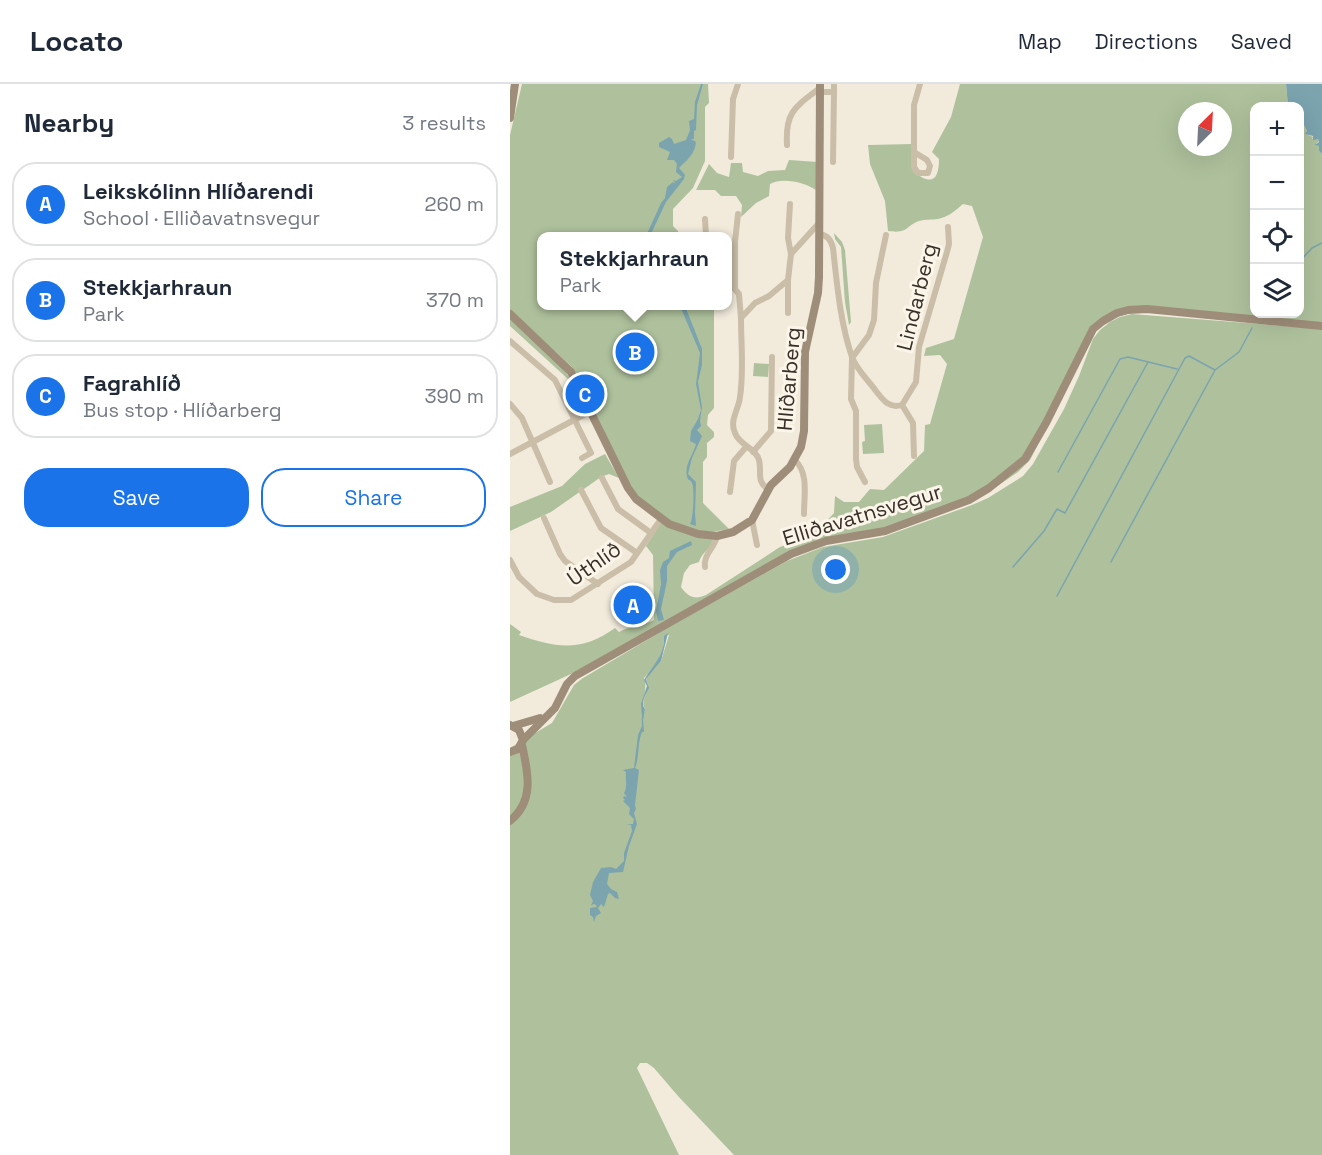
<!DOCTYPE html>
<meta charset="utf-8">
<style>
body{margin:0;font-family:"Space Grotesk",sans-serif;background:#f6f6f7;color:#1f2937}
.controls{position:absolute;right:18px;top:18px;display:grid;overflow:hidden;border-radius:12px;box-shadow:0 6px 24px #0002}
.controls button{width:54px;height:54px;display:grid;place-items:center;padding:0;border:0;border-bottom:2px solid #e0e1e3;background:#fff;color:#1f2937;font:30px sans-serif}
.compass{position:absolute;left:668px;top:18px;width:54px;height:54px;border-radius:50%;background:#fff;box-shadow:0 6px 24px #0002;rotate:24deg}
.you{position:absolute;left:326px;top:486px;width:21px;height:21px;margin:-15px;border:4px solid #fff;border-radius:50%;background:#1a73e8;box-shadow:0 0 0 9px #1a73e833}
.badge{display:grid;place-items:center;width:39px;height:39px;border-radius:50%;background:#1a73e8;color:#fff;font-size:20px;font-weight:700}
.pin{position:absolute;translate:-50% -50%;border:3px solid #fff;box-shadow:0 2px 6px #0006}
.popup{position:absolute;left:27px;top:148px;width:195px;height:78px;box-sizing:border-box;display:grid;place-content:center;border-radius:12px;background:#fff;filter:drop-shadow(0 2px 4px #0005);font-size:20px;white-space:nowrap;color:#747a83}
.popup b{font-size:22px;color:#1f2937}
.popup::after{content:'';position:absolute;left:50%;top:100%;margin-left:-12px;border:12px solid transparent;border-top-color:#fff}
.list{margin:0;padding:0;list-style:none}
h2{display:flex;justify-content:space-between;align-items:center;height:78px;margin:0;padding:0 24px;font-size:26px}
h2 small{font-size:20px;font-weight:400;color:#747a83}
.list li{display:grid;grid-template-columns:39px 1fr auto;gap:18px;align-items:center;box-sizing:border-box;height:84px;margin:0 12px 12px;padding:0 12px;border:2px solid #e0e1e3;border-radius:24px}
.list b{display:block;font-size:22px;white-space:nowrap}
.list p{margin:0;font-size:20px;white-space:nowrap;color:#747a83}
.list em{font-size:20px;font-style:normal;color:#747a83}
.actions{display:flex;gap:12px;padding:18px 24px}
.actions a{flex:1;padding:14px 0;border:2px solid #1a73e8;border-radius:24px;text-align:center;font-size:21px;color:#1a73e8}
.actions .main{background:#1a73e8;color:#fff}
.icon{flex:none;width:33px;height:33px;fill:none;stroke:currentColor;stroke-width:2;stroke-linecap:round;stroke-linejoin:round}
.map{position:relative;flex:none;width:812px;height:1071px;overflow:hidden}
header{display:flex;align-items:center;gap:36px;box-sizing:border-box;height:84px;padding:0 30px;background:#fff;border-bottom:2px solid #e0e1e3}
header strong{font-size:28px}
nav{display:flex;gap:33px;margin-inline-start:auto;font-size:21px}
main{display:flex}
aside{flex:1;background:#fff}
.map>svg:first-child{display:block}
.green{fill:#aec19c;fill-rule:evenodd}
.water{fill:#7ba4af}
.lines{fill:none;stroke-linecap:round;stroke-linejoin:round}
.stream{stroke:#7ba4af;stroke-width:1.5}
.street{stroke:#cabea8;stroke-width:6}
.secondary{stroke:#9e8d79;stroke-width:8}
.labels{text-anchor:middle;stroke-width:6;stroke-linejoin:round;paint-order:stroke}
.street-label{font-size:21px;fill:#372f28;stroke:#faf5e8}
</style>
<header>
<strong>Locato</strong>
<nav><a>Map</a><a>Directions</a><a>Saved</a></nav>
</header>
<main>
<aside>
<h2>Nearby<small>3 results</small></h2>
<ul class="list">
<li><span class="badge">A</span><div><b>Leikskólinn Hlíðarendi</b><p>School · Elliðavatnsvegur</p></div><em>260 m</em></li>
<li><span class="badge">B</span><div><b>Stekkjarhraun</b><p>Park</p></div><em>370 m</em></li>
<li><span class="badge">C</span><div><b>Fagrahlíð</b><p>Bus stop · Hlíðarberg</p></div><em>390 m</em></li>
</ul>
<div class="actions"><a class="main">Save</a><a>Share</a></div>
</aside>
<div class="map">
<svg width="812" height="1071" viewBox="0 0 812 1071">
<rect width="100%" height="100%" fill="#f2ebdc"/>
<!-- green -->
<g class="green">
<path d="M12,0h186l1,19 -4,4v54l-12,27 -20,21v17l5,5v5h-136v70h168l4,4v98l-6,7 -1,10 7,7v5l-7,6v14l-4,5v41l26,26 -17,3c5,15 -9,17 -13,30l-9,3 -6,8 -3,14c7,10 14,13 25,8l74,-48 22,-8 19,-12 13,-14 1,-17 9,6h15l11,-13 14,1 40,-39 1,-26 5,-1 17,-60 -7,-9 -16,1 2,-8 28,-9 29,-102 -11,-31 -9,-2c-8,7 -15,13 -25,15 -6,1 -13,0 -19,2 -14,5 -10,13 -31,10l-3,-30 -15,-37 -2,-19 45,-1v27c18,15 26,10 26,-12l-7,-7 19,-35 9,-33h326l2,22h-34v208h46v-197l7,14 -1,3 7,3 -1,2 5,-1 2,3 -3,3 3,2v5l3,3v170l-175,-16 -46,14 -71,138 -12,12 -22,15 -103,41 -70,13 -228,122 -85,39v-78l11,8 -2,3c37,13 63,17 96,-7l4,4c12,-7 26,-7 35,-12l-1,-65 -7,-9 15,-23 -31,-37 -52,-110 -7,-10 -61,-56v-175zM677,27h36v36h-36z"/>
<path d="M279,76l29,2 -2,28c-11,-8 -34,-13 -46,-6l-1,12 -13,7 -15,14 1,-12 -6,-9h-15l-6,-6h-19l13,-26 8,9 12,4 2,-14h11l1,9 15,4 10,-5 17,-1z"/>
<polygon points="324,149 332,158 335,166 341,238 339,241 335,218 331,163 325,155"/>
<path d="M622,230l190,15v826h-588l-56,-59 -24,-28 -7,-5h-7l-3,5 42,87h-169v-407l42,-25 22,-38 9,-7 86,-51 118,-66 36,-14 60,-10 89,-32 16,-7 35,-22 10,-12 31,-55 15,-33 14,-37 7,-9 10,-8 10,-5zM159,551l-8,26 -15,17c6,15 -7,20 -1,31l-3,10c-3,-15 7,-28 2,-41 11,-12 21,-24 20,-42z"/>
<polygon points="0,233 54,286 67,304 63,307 58,295 0,242"/>
<polygon points="244,279 259,280 258,293 243,292"/>
<polygon points="372,340 374,369 353,370 352,358 355,357 354,341"/>
<polygon points="95,370 109,394 99,390 91,393 41,428 0,447 0,423 52,402 75,380"/>
</g>
<!-- water -->
<g class="water">
<path d="M191,0h2l-6,21 -1,25 -2,1v8h-3l5,3c-1,12 -9,18 -17,26l6,7 -1,4 -18,23 -16,34h-4l15,-33 4,-5 2,-11 6,-5 3,2 -3,-4 3,1 6,-4 -6,-5 1,-8 -3,-4h-7l3,-8 -11,-5v-4l10,-6 3,2 2,5 12,-4 4,-10 -1,-9 5,-2 1,-17z"/>
<polygon points="776,0 812,0 812,70 809,67 809,62 805,61 809,58 808,55 803,56 803,52 795,50 797,47 790,33 790,22 778,22"/>
<path d="M170,222h5l17,43v16l-4,17 4,25 -2,14 1,5 -4,4 5,6 -10,22 -4,16 8,8 -1,31 1,13 -6,-2c3,-3 5,-35 2,-41 -2,-5 -4,-1 -5,-7 -3,-11 7,-23 9,-32l-6,-3 1,-10 7,-12 3,-9 -5,-26 4,-31z"/>
<polygon points="181,457 182,461 167,468 157,482 157,497 151,525 154,536 148,537 146,527 151,500 150,486 153,478 159,474 160,467"/>
<path d="M158,549l-7,28 -15,18 3,9c-3,6 -9,15 -4,21l-2,11 1,12h-2c-5,12 -2,23 -7,36l4,2 -4,35 1,4 -2,4 3,11 -8,22 -6,26 -14,1 -2,11 4,5 6,3 2,7 -4,-1 -5,-5 -2,1 -4,13 -3,-3 -3,4 3,5 -5,3 -2,6 -1,-5 -3,-2v-7l7,-1 -2,-3 -4,1 2,-4 -3,-6 3,-13 8,-14 10,-1 5,2 8,-8v-8l8,-22 -1,-6 -4,-1h6l1,-5 -5,-5 1,-6 -7,-7 2,-1 -2,-2 1,-2 3,1 -3,-4c4,-6 1,-14 2,-21l-3,-2 11,-2 4,-33 4,-9 -1,-22 6,-18 -3,-6c9,-15 21,-25 20,-44z"/>
</g>
<g class="lines">
<!-- stream -->
<g class="stream">
<polyline points="790,177 802,164 812,159"/>
<polyline points="548,388 610,275 618,273 667,285"/>
<polyline points="601,478 705,286 729,268 742,244"/>
<polyline points="503,483 534,447 547,425 555,429 638,278"/>
<polyline points="547,512 675,274 679,272 705,286"/>
</g>
<!-- street -->
<g class="street">
<polyline points="310,8 324,8 324,0"/>
<path d="M277,61c-2,-33 8,-38 33,-57"/>
<polyline points="404,68 417,76 420,82 418,89 408,89 404,83 404,21 410,0"/>
<polyline points="221,73 223,15 228,0"/>
<polyline points="323,78 324,8"/>
<polyline points="280,120 278,154 281,170"/>
<polyline points="195,135 196,152"/>
<path d="M310,150c8,2 11,6 13,14 4,36 7,74 19,109 4,12 17,24 24,34 7,9 13,18 26,14l14,-23 3,-35 28,-95 2,-8 -1,-17"/>
<polyline points="278,196 278,229"/>
<polyline points="218,197 229,210 231,234"/>
<polyline points="225,204 225,158 228,130"/>
<polyline points="0,257 45,296 81,369 72,374"/>
<polyline points="0,320 12,334 40,398"/>
<polyline points="392,321 403,339 404,372"/>
<polyline points="243,368 261,347 262,273"/>
<polyline points="0,370 81,327"/>
<path d="M285,376c14,14 9,35 9,54"/>
<polyline points="92,394 108,425 141,449"/>
<polyline points="355,398 347,383 346,375 346,327 341,315 342,274 359,251 364,236 366,199 376,151"/>
<path d="M258,405c-12,-7 -6,-17 -9,-29 -2,-11 -20,-15 -24,-27 -6,-13 4,-24 5,-36 4,-25 1,-53 1,-79l14,-15 14,-7 19,-16 3,-26 28,-31"/>
<polyline points="71,406 91,444 127,469"/>
<polyline points="220,408 224,377 236,363"/>
<polyline points="34,434 50,470 55,477 88,500"/>
<polyline points="242,436 247,461"/>
<polyline points="0,476 9,493 27,510 44,516 61,516 121,478 151,435"/>
<path d="M195,483c-2,-13 10,-19 12,-31"/>
</g>
<!-- secondary -->
<g class="secondary">
<polyline points="0,34 5,0"/>
<polyline points="0,230 61,288 118,404 126,415 159,440 188,450 207,452 223,448 242,436 261,401 280,383 291,363 294,347 295,268 308,209 309,193 310,0"/>
<polyline points="0,641 9,646 13,656 8,665 0,668"/>
<polyline points="3,642 30,634"/>
<polyline points="13,656 45,624 57,600 65,592 281,470 316,457 375,447 459,416 479,404 515,375 536,339 583,245 593,237 607,229 618,226 637,225 812,242"/>
<path d="M0,737c25,-20 18,-49 12,-76"/>
</g>
</g>
<g class="labels">
<!-- street labels -->
<g class="street-label">
<text transform="translate(407 213) rotate(-76)" y="7">Lindarberg</text>
<text transform="translate(279 295) rotate(-85)" y="7">Hlíðarberg</text>
<text transform="translate(352 431) rotate(-17)" y="7">Elliðavatnsvegur</text>
<text transform="translate(84 480) rotate(-35)" y="7">Úthlíð</text>
</g>
</g>
</svg>
<div class="controls">
<button>+</button>
<button>−</button>
<button><svg class="icon" aria-label="locate" viewBox="0 0 24 24"><circle cx="12" cy="12" r="6"/><path d="M12 2v4M12 18v4M2 12h4M18 12h4"/></svg></button>
<button><svg class="icon" aria-label="layers" viewBox="0 0 24 24"><path d="M12 4l9 5-9 5-9-5zM3 14l9 5 9-5"/></svg></button>
</div>
<svg class="compass" viewBox="-18 -18 36 36"><path d="M0-13l5 13h-10z" fill="#e53935"/><path d="M0 13l5-13h-10z" fill="#747a83"/></svg>
<div class="you"></div>
<div class="pin badge" style="left:123px;top:521px">A</div>
<div class="pin badge" style="left:125px;top:268px">B</div>
<div class="popup"><b>Stekkjarhraun</b>Park</div>
<div class="pin badge" style="left:75px;top:310px">C</div>
</div>
</main>
